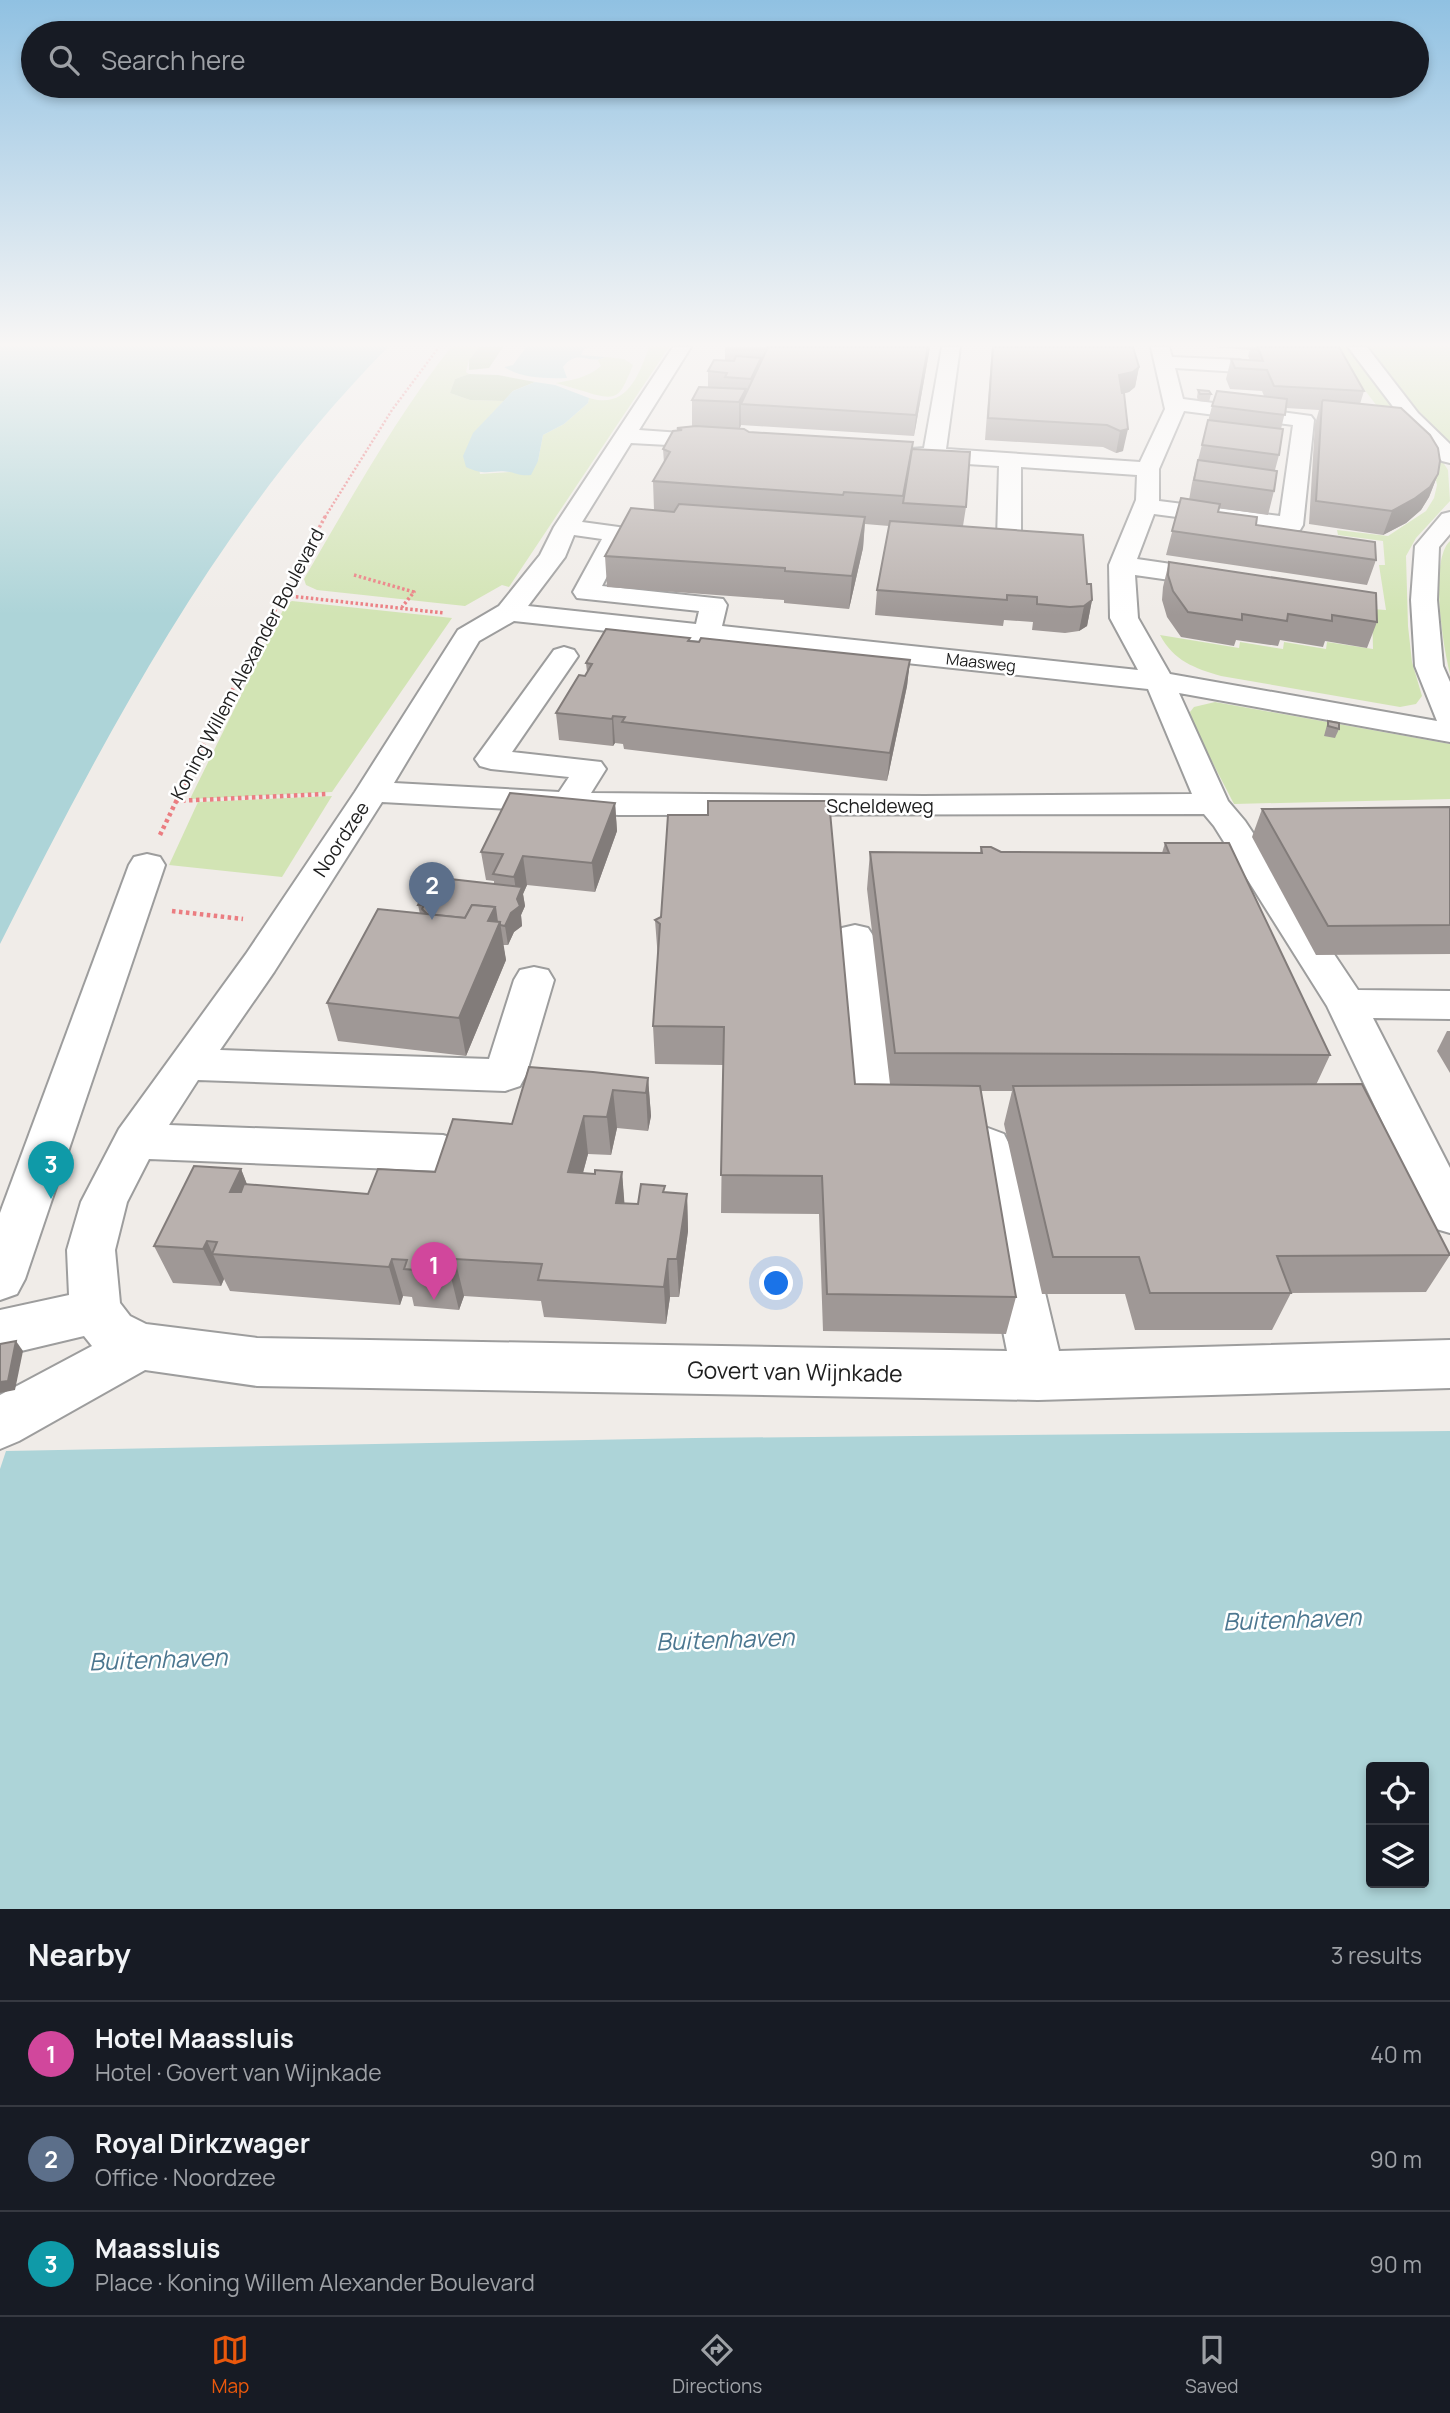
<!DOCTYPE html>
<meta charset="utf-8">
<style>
body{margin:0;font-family:Manrope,sans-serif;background:#20242c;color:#f1f3f6}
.controls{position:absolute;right:21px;bottom:21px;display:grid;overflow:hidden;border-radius:7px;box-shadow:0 4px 10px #0003}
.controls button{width:63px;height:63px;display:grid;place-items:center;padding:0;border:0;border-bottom:2px solid #363941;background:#171b24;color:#f1f3f6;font:35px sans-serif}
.you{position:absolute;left:777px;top:1284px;width:24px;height:24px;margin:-18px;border:5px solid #fff;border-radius:50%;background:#1a73e8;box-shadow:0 0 0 10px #1a73e833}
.badge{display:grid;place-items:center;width:46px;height:46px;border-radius:50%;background:#ea580c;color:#fff;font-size:23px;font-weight:700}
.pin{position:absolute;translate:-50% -58px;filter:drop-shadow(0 2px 4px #0008)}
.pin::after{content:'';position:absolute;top:37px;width:24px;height:21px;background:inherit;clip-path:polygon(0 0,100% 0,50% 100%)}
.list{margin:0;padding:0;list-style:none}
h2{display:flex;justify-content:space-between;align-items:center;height:91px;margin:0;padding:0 28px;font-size:30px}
h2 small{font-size:23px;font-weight:400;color:#9ea1a6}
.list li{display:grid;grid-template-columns:46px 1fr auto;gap:21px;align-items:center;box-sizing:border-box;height:105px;padding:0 28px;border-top:2px solid #363941}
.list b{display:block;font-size:26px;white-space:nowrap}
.list p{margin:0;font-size:23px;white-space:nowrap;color:#9ea1a6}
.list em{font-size:23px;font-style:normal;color:#9ea1a6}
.icon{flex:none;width:38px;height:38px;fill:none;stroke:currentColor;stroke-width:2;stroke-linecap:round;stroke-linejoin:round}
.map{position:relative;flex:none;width:1450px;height:1909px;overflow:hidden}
.search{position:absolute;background:#171b24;box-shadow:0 4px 10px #0003;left:21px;right:21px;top:21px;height:77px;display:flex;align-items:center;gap:18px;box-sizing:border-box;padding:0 24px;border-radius:38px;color:#9ea1a6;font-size:26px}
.sheet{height:406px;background:#171b24}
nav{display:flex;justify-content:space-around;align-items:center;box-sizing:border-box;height:98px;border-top:2px solid #363941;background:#171b24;font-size:19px;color:#9ea1a6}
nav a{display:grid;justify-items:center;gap:4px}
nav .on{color:#ea580c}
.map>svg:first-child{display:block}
.grass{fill:#d2e4b4}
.forest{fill:#b3caa1}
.water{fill:#add4d8;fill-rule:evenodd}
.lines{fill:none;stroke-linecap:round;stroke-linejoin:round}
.minor-casing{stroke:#9d9d9d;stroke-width:4}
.path-far2{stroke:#eb7d81;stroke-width:2.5;stroke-dasharray:2 2;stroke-linecap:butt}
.path-far1{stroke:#eb7d81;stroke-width:3.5;stroke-dasharray:2.5 2.5;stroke-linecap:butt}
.path{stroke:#eb7d81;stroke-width:4.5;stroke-dasharray:3.5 3.5;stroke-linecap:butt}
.minor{fill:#fff;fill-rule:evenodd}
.wall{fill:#9f9896}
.shaded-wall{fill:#827c7a}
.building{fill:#b9b1ae;stroke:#827c7a;stroke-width:2}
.labels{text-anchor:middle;stroke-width:5;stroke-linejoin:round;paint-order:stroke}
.far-street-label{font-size:16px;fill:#202020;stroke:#fff}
.street-label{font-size:19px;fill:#202020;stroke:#fff}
.near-street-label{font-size:23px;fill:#202020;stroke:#fff}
.near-water-label{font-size:24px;font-style:italic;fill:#4c7790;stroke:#fff}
</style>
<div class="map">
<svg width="1450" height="1909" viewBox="0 0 1450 1909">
<rect width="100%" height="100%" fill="#f0ece8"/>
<!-- grass -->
<g class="grass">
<path d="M451,347h28l-10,13 -3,12 3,2 -14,5 -5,14 20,7 34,1 -31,33 7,40 31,-2 27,-11 5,-26 21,-11 24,-21 1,-5c37,11 49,-20 60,-51h20l-160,240 -7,-2 -37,21 -148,-16 -11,-5 -2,-6c46,-79 91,-160 147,-232z"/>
<path d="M1326,347h21l49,65 41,41 11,17 2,31 -34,37 -10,18 2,70 4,36 10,34 -6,8 -16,3 -179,-31c-27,-8 -47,-15 -61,-41l79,13 1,-6 43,7 1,-7 42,7 1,-7 46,7 -1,-40 14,1 -7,-45h6l-2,-24 -45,-6 -1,-5 51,6 38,-25 8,-13 3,-13 -3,-15 -50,-55 -45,-58z"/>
<polygon points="1369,347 1450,347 1450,443 1417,409"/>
<path d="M605,357l19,2 9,6c-14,34 -15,37 -50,26 -9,-3 -18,-5 -27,-8 15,-3 32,-5 45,-17l-3,-6z"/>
<path d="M1450,541v133c-7,-27 -21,-114 0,-133z"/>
<polygon points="292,601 452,618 332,792 190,799 286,604"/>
<polygon points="1215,702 1450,744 1450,799 1234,804 1191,721 1190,712 1194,707"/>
<polygon points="332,796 282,877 169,865 198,802"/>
</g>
<!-- forest -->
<g class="forest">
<polygon points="479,347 503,347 489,368 469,370 469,360"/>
<polygon points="469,374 498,375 535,382 513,391 504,401 470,400 450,393 455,379"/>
</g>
<!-- water -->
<g class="water">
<path d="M0,347h388c-169,171 -281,385 -388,597z"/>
<path d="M526,347h66l-8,2 -3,6 24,2c-16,9 -27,-10 -42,10l4,11c-21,1 -46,0 -63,-11l9,-2z"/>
<path d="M535,382l20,3 34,13 -1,5 -24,21 -21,11 -5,26 -7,14c-10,1 -13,-1 -21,-3 -19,-3 -23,5 -44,-5l-3,-11 10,-23 40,-42z"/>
<path d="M1450,1431v478h-1450v-440l6,-18 689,-13zM1424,1767v116h-53v-116z"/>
</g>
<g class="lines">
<!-- minor casing -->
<g class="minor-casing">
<g id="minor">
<path d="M673,347h18l-52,83 84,6 8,1 3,5 -3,5 -8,1 -92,-5 -49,79 44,6 3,5 -27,53 121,13 4,6 -5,21 416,44 -28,-52 -1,-53 27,-65 1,-25 -116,-8v73l-3,5 -9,2 -9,-2 -3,-5 2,-74 -80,-5 -8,-2 -3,-5 3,-5 13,-1 18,-101h18l-14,102 194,13 25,-53 -14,-62h18l3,10 68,3 9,6 -9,6 -65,-4 8,31 128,17 3,4 -11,105 -3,5 -9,2 -137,-18 -17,45 82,12 9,3 4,5 -4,5 -9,3 -84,-12 3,43 32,56 267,47 -22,-55 -4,-66 4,-54 27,-32 8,-2v22l-11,13 -2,53 6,66 7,16v60l-271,-49 49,108 17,20 113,169 92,1v28l-77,-1 77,150v65l-17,-5 -106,-222 -113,-180 -10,-12 -585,1 -237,-13 -108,170 -54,78 269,9 25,-79 6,-10 14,-3 14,3 6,10 -28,95 -6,11 -15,5 -307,-11 -29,45 274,10 16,5 7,13 -7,13 -16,5 -294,-12 -22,43 -12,48 5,53 10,13 16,8 111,14 750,13 -41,-205 6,-12 16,-6 16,6 6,12 49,205 391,-11v48l-412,12 -781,-14 -112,-16 -126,71 -19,8v-54l92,-49 -8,-10 -84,20v-46l69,-15 -2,-45 14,-48 38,-73 127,-175 109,-162 103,-162 41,-24 41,-51 14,-28zM1184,411l109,14 -13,91 -121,-15v-32zM574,535l28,4 -29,53 4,6 122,13 -3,13 -168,-18 37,-49zM514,621l634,68 44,105 -268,2 -333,-3 15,-24 -5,-7 -89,-10 66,-96 -4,-6 -10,-3 -10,3 -79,109 5,7 11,3 78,8 -10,15 -165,-9 85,-142z"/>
<polygon points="1348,347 1367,347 1418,413 1450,444 1450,463 1442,461 1404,421"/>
<polygon points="147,854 160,857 165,865 25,1279 17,1294 0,1300 0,1213 129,865 134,857"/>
<path d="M855,925l13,3 6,9 21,153 23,5 7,12 -7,12c-20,6 -38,6 -58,0l-7,-12 -17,-170 6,-9z"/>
</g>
</g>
<!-- path-far2 -->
<polyline class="path-far2" points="325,517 392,410 439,347"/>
<!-- path-far1 -->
<g class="path-far1">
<polyline points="354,575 414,592 402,607"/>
<polyline points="281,595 444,613"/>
<polyline points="206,739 326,515"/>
</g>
<!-- path -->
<g class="path">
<polyline points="175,801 326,794"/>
<polyline points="160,835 207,737"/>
<polyline points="172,911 243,919"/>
</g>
<!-- minor -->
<use href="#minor" class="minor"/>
</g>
<!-- wall -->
<g class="wall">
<polygon points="725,347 930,347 914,436 741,425 740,428 749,432 912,449 966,507 963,526 1087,584 1092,600 1087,626 1079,631 1065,633 1032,630 1033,622 1004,620 1003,626 875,615 877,590 889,526 865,524 863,548 849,609 784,603 784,600 607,587 605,556 654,510 653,481 664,463 663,449 677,431 677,428 692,426 692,400 708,387 708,371 725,360"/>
<polygon points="992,347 1133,347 1139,367 1135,387 1129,392 1124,393 1123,451 1116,453 1103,447 985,440"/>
<polygon points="1214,347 1339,347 1364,391 1360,404 1438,474 1429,497 1421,510 1406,523 1383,535 1309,524 1315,424 1319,410 1286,408 1281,429 1279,455 1275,470 1274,491 1268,515 1219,508 1218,512 1256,525 1376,560 1367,585 1166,555 1181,498 1189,500 1192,483 1212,406 1264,396 1262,391 1230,389 1226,379 1231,359 1250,360 1248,356 1250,350"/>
<polygon points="1198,390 1211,394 1209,402 1198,401 1197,397"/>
<polygon points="1169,562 1377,622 1367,648 1325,641 1323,647 1280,640 1278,646 1236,640 1234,646 1181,637 1167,617 1162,600 1163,587"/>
<polygon points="690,638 690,641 910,660 907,686 887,781 624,749 623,744 615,743 613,746 559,740 556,713 587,672 586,663"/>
<polygon points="1328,721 1339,729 1335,738 1324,736"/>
<polygon points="615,803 617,831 595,892 527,885 523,894 525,906 521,915 522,926 514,932 508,945 503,945 506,960 466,1056 338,1041 327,1003 420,914 418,905 433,889 494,884 494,881 486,880 481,852"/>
<polygon points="1450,807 1450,954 1316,955 1252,837 1262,809"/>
<polygon points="1165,843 1330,1055 1316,1085 1450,1255 1426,1292 1291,1293 1272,1330 1135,1330 1125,1294 1042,1294 1004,1124 1012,1091 981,1091 1016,1297 1006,1334 823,1331 819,1214 721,1213 723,1065 655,1064 653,1026 658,959 655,920 661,917 855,1084 890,1084 867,889 870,852 980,853 981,847 1001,852 1162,853"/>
<polygon points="1447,1031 1450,1031 1450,1073 1437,1051"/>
<polygon points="648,1078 651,1116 648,1131 617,1128 611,1155 588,1154 583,1173 595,1174 622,1172 624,1203 638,1204 665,1192 687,1194 688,1231 679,1297 670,1297 666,1324 544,1317 541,1301 464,1296 459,1310 414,1306 412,1297 403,1296 400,1305 230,1291 224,1279 221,1286 173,1283 154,1246 241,1169 247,1185 368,1194 435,1172 512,1124"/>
</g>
<!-- shaded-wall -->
<g class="shaded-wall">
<polygon points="928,347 930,347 914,436 916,415"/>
<polygon points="761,358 760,384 750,405 751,379"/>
<polygon points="1139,367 1135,387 1129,392 1115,396 1119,375"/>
<polygon points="746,389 746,404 741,404 741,425 739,430 739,402"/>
<polygon points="1128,429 1123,451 1116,453 1120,431"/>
<polygon points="1438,474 1429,497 1421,510 1406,523 1383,535 1392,511"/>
<polygon points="865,517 863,548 849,609 852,576"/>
<polygon points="1092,600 1087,626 1079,631 1084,606"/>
<polygon points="910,660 907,686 887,781 890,753"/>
<polygon points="613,716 615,743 613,746 612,719"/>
<polygon points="615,803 617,831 595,892 592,863"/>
<polygon points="523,856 527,885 523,894 525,906 521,915 522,926 514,932 508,945 505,926 517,898 514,877"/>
<polygon points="495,907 500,922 506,960 466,1056 459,1018 488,921"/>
<polygon points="648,1078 651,1116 648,1131 646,1093"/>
<polygon points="613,1090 617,1128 611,1155 607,1117"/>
<polygon points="584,1116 588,1154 573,1209 568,1172"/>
<polygon points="241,1169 256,1207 230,1192"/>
<polygon points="622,1172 625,1210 616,1203"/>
<polygon points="687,1194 688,1231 679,1297 677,1259"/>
<polygon points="207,1241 224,1279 221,1286 203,1249"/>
<polygon points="392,1259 403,1296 400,1305 389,1267"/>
<polygon points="455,1259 464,1296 459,1310 450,1273"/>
<polygon points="668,1259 670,1297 666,1324 664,1287"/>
<polygon points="16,1341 23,1351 15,1390 0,1393 0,1382"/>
</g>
<!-- building -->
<g class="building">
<polygon points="768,347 928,347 916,415 741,404"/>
<polygon points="993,347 1133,347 1139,367 1133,372 1119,375 1122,393 1124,393 1128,429 1120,431 1107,425 988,418"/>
<polygon points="1258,347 1339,347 1364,391 1274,386 1267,370 1235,368 1231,359 1263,361"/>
<polygon points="736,356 761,358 751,379 725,377 727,373 708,371 714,360 734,361"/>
<polygon points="699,387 746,389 739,402 692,400"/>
<polygon points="1198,390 1209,391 1211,394 1200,394"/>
<polygon points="1217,391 1287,399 1285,415 1212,406"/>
<polygon points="1323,400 1401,408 1430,435 1438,448 1440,461 1438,474 1430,487 1414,499 1392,511 1316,501 1322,402"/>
<polygon points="1208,420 1283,429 1279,455 1202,445"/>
<polygon points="696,426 744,429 749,432 913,442 903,496 844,492 843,495 653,481 670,452 663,449 673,431 682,430 677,428"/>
<polygon points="912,449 970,452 966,507 903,503"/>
<polygon points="1198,460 1277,471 1274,491 1194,480"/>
<polygon points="1181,498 1220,504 1218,512 1257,517 1256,525 1375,542 1376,560 1172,531"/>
<polygon points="679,504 865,517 852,576 785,571 785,568 605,556 631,508 674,512"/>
<polygon points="890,521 1083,535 1087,584 1091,584 1092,600 1084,606 1070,607 1037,604 1037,597 1007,595 1007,600 877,590"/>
<polygon points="1169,562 1376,593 1377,622 1332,615 1332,621 1288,614 1287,621 1242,614 1242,620 1188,612 1173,591 1168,575"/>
<polygon points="606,629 690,638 688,641 699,642 701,638 910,660 890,753 622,722 625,717 613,716 612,719 556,713 579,675 585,676 592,664 586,663"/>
<polygon points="1328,721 1339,723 1339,729 1328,726"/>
<polygon points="510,793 615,803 592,863 523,856 514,877 493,874 503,854 481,852"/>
<polygon points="708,801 829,801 855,1084 980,1086 1016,1297 827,1294 822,1176 721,1175 724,1027 653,1026 660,924 655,920 661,917 668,815 708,815"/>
<polygon points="1450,807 1450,925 1328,926 1262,809"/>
<polygon points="1165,843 1229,843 1330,1055 895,1053 870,852 982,853 981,847 991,847 1001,852 1169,853"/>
<polygon points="450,879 522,887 517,899 520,906 511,913 505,926 500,925 500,922 497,922 495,907 472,905 465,918 427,914 422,909 424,905 418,905 426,888 433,889"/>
<polygon points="472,905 495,907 488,921 500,922 459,1018 327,1003 378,909 465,918"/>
<polygon points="529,1067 593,1072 648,1078 646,1093 613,1090 607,1117 584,1116 568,1172 595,1174 595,1170 622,1172 616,1203 638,1204 641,1184 665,1186 663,1192 687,1194 677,1259 668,1259 664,1287 538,1280 542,1264 455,1259 450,1273 404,1269 407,1260 392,1259 389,1267 212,1254 217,1242 207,1241 203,1249 154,1246 194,1166 241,1169 230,1192 241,1192 244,1184 368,1194 378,1169 435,1172 453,1119 512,1124"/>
<polygon points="1362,1084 1450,1255 1277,1256 1291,1293 1150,1293 1139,1257 1053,1257 1013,1086"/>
<polygon points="16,1341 8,1381 0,1382 0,1344"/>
</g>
<!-- sky -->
<linearGradient id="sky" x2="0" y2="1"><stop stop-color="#90c1e2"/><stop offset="0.56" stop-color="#f8f6f5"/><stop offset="1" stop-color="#f8f6f5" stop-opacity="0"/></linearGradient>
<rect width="1450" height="615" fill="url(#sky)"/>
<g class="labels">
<!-- far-street labels -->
<g class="far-street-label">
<text transform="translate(981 662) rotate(6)" y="6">Maasweg</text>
</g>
<!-- street labels -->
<g class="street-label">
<text transform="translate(247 664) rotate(-62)" y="7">Koning Willem Alexander Boulevard</text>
<text x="880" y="813">Scheldeweg</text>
<text transform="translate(341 839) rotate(-57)" y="7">Noordzee</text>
</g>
<!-- near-street labels -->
<g class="near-street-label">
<text transform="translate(795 1372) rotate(1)" y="8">Govert van Wijnkade</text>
</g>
<!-- near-water labels -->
<g class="near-water-label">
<text transform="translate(1292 1620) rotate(-2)" y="8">Buitenhaven</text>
<text transform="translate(725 1640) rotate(-2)" y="8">Buitenhaven</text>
<text transform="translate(158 1660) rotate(-2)" y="8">Buitenhaven</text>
</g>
</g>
</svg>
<div class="controls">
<button><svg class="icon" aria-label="locate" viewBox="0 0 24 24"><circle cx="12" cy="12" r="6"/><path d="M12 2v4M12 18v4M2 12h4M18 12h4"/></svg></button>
<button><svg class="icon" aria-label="layers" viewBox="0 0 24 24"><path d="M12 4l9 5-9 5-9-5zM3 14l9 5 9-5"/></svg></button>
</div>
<div class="you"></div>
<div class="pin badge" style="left:434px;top:1300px;background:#d1479c">1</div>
<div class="pin badge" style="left:432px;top:920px;background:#5c6f8a">2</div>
<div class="pin badge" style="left:51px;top:1199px;background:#0f9aa8">3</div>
<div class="search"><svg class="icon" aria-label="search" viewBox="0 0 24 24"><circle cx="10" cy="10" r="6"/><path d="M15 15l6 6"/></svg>Search here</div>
</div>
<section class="sheet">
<h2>Nearby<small>3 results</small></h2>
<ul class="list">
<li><span class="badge" style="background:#d1479c">1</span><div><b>Hotel Maassluis</b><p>Hotel · Govert van Wijnkade</p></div><em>40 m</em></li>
<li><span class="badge" style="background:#5c6f8a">2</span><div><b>Royal Dirkzwager</b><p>Office · Noordzee</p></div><em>90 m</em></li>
<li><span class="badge" style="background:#0f9aa8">3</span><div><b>Maassluis</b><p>Place · Koning Willem Alexander Boulevard</p></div><em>90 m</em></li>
</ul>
</section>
<nav>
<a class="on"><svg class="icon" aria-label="map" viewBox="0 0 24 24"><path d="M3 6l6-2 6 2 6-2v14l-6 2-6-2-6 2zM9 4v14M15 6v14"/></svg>Map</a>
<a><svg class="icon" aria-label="directions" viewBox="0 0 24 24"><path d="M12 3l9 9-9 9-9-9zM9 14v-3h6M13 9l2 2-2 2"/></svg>Directions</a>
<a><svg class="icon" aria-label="saved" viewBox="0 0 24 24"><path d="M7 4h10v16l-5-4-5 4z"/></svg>Saved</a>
</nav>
